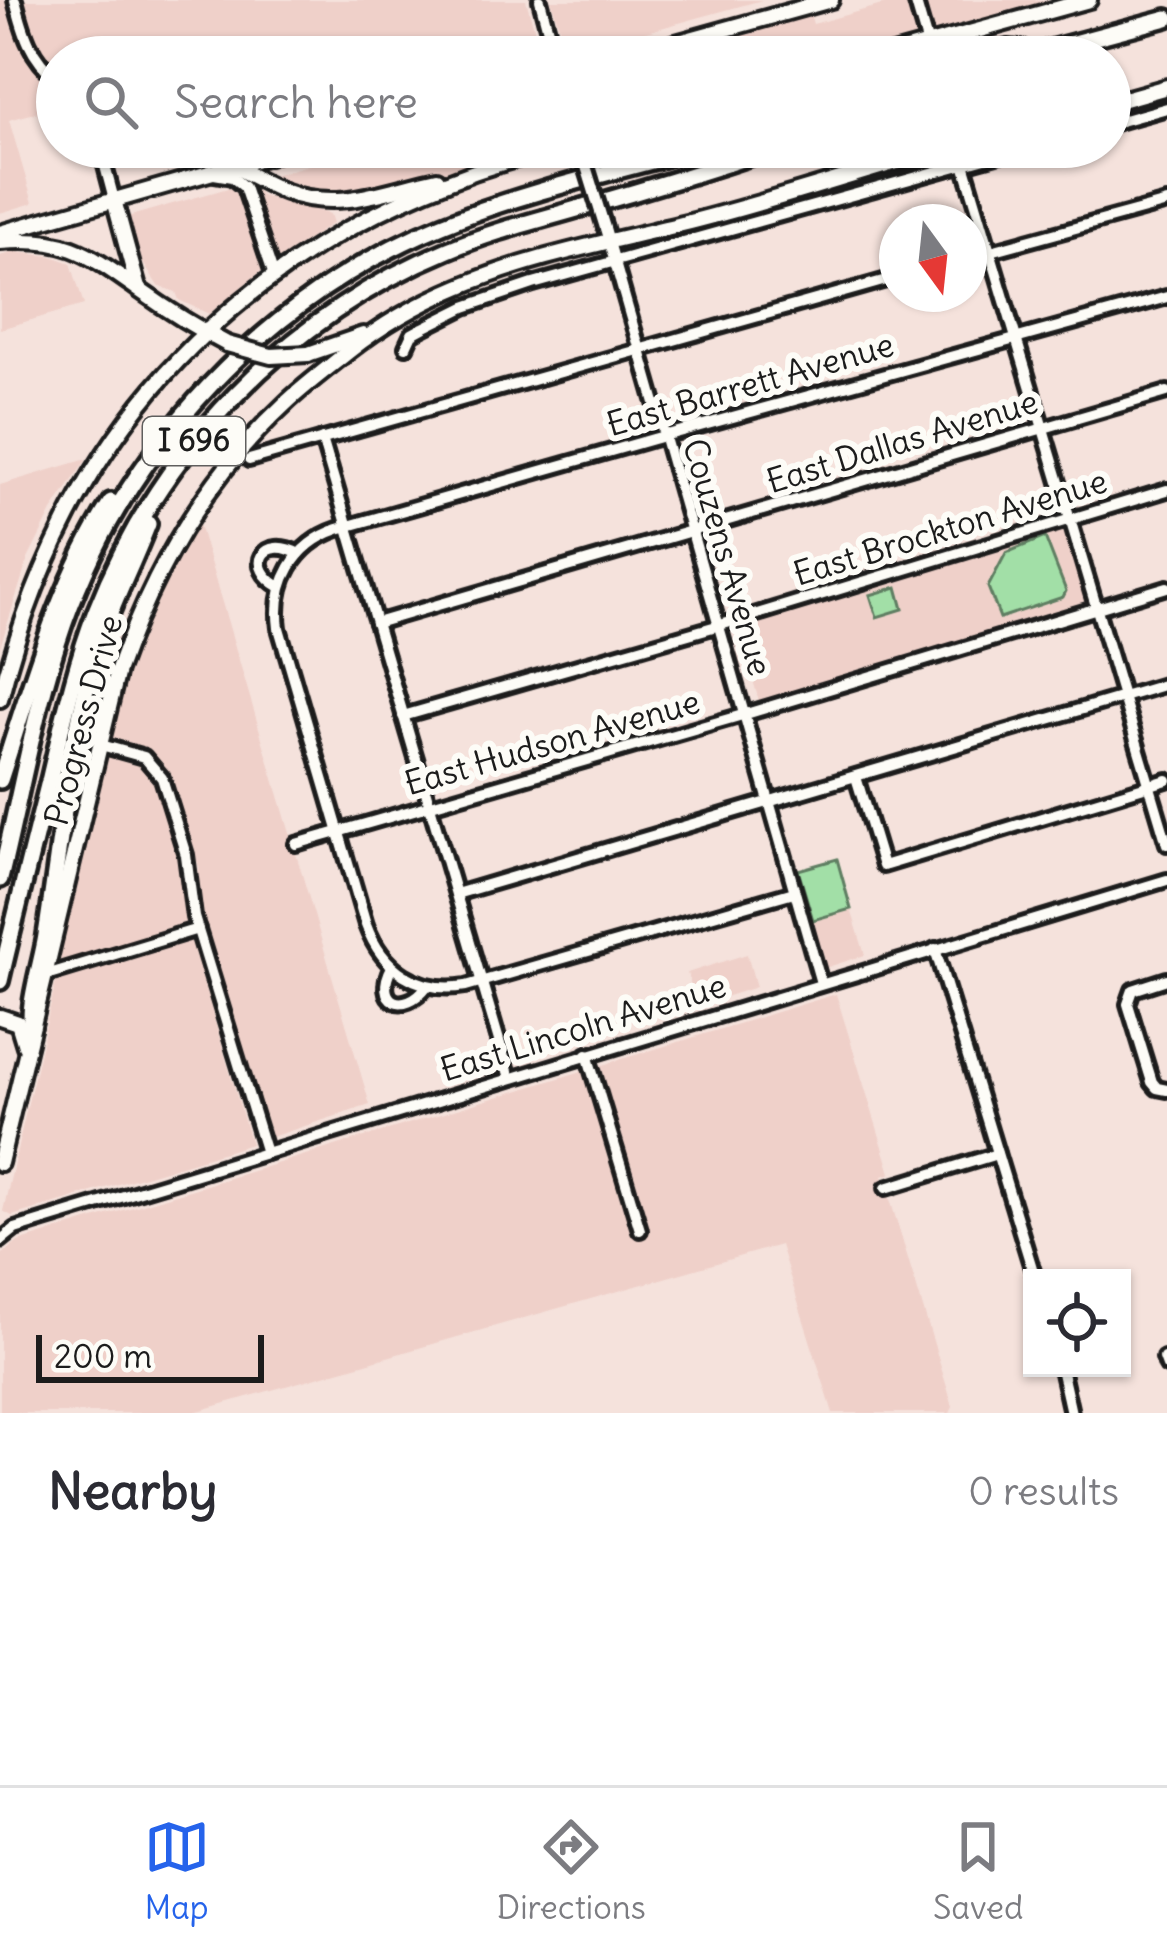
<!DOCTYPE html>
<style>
body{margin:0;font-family:Delius,sans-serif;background:#f2f2f3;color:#2b2b33}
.controls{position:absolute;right:36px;bottom:36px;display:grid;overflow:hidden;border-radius:0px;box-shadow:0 3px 9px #0004}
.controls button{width:108px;height:108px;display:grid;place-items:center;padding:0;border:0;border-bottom:3px solid #e1e1e2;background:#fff;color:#2b2b33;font:60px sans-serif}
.compass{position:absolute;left:879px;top:204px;width:108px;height:108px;border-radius:50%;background:#fff;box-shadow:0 3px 9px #0004;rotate:165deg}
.scale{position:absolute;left:36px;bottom:30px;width:228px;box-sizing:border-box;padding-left:12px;border:6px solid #1c1c1c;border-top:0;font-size:33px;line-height:42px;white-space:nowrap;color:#1c1c1c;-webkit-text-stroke:9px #fdfcf7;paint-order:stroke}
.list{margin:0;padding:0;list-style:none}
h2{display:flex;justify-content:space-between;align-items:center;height:156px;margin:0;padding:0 48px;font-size:51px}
h2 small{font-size:39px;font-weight:400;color:#7c7c81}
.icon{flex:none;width:66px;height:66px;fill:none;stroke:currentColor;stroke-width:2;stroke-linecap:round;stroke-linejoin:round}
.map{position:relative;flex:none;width:1167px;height:1413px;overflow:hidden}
.search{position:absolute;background:#fff;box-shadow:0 3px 9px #0004;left:36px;right:36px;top:36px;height:132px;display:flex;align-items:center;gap:30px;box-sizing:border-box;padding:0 42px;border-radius:66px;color:#7c7c81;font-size:45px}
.sheet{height:372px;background:#fff}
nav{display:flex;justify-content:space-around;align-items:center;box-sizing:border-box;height:168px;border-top:3px solid #e1e1e2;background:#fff;font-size:33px;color:#7c7c81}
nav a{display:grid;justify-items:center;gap:6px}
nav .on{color:#2563eb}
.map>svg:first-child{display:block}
.built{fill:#efd0c9}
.green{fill:#a2dfa7;stroke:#5f7e62;stroke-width:3}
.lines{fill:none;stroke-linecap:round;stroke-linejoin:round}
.minor-casing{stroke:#1c1c1c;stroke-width:20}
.major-casing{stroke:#1c1c1c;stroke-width:22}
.highway-casing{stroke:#1c1c1c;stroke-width:24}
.minor{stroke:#fdfcf7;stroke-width:10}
.major{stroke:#fdfcf7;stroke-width:14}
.highway{stroke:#fdfcf7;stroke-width:15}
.minor-bridge-casing{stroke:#1c1c1c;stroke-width:20;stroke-linecap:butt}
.major-bridge-casing{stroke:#1c1c1c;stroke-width:22;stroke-linecap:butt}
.minor-bridge{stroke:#fdfcf7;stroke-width:10}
.major-bridge{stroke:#fdfcf7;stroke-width:14}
.labels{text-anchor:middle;stroke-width:12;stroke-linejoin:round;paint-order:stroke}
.shield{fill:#fdfcf7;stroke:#605f5e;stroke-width:3}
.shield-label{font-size:30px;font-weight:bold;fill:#1c1c1c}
.street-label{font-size:33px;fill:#1c1c1c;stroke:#fdfcf7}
</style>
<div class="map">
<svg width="1167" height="1413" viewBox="0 0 1167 1413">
<rect width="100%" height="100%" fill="#f5e2dc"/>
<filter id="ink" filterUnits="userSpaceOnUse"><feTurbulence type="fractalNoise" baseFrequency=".00833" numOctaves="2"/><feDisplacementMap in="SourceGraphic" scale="24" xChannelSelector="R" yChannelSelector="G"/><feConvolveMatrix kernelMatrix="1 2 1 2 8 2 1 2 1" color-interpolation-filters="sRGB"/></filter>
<g filter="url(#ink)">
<!-- built -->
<g class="built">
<polygon points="0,0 526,0 538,42 486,57 57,57 57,107 9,120 33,203 0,213"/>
<polygon points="551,0 762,0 567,54"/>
<polygon points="900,0 1071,0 864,57 653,57 810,14 813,24"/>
<polygon points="90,147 168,147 96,167"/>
<polygon points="372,147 535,147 363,194 306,193 266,177"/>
<polygon points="249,182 260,195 330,214 333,223 260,272 209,314 179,300 176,292 158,286 139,257 127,217"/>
<polygon points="14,252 52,256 71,263 84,305 0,329 0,256"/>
<polygon points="87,459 52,511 28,559 0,647 0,485"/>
<polygon points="198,521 370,1105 271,1137 202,918 197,891 199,867 174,784 163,764 153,754 140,746 110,737 108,732 134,639 165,570"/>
<polygon points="1064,531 1086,603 759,701 738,629"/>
<polygon points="103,751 143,763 158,782 181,867 181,887 189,923 55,963"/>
<polygon points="851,909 865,955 825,968 813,920"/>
<polygon points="191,940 251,1144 12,1216 3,1211 56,982"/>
<polygon points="747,954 756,987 697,1006 687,973"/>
<polygon points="836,994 891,1173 883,1176 953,1407 950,1413 833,1413 780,1245 191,1413 0,1413 0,1256 18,1242"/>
</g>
<!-- green -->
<g class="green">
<polygon points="1045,537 1066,591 1063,597 1000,618 988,587 1006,553"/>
<polygon points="897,587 903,609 877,617 870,595"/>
<polygon points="837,859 851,909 813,920 798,870"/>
</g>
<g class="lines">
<!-- minor casing -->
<g class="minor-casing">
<g id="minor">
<path d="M15,0c8,32 15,58 42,79"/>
<polyline points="540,0 555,57"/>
<polyline points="915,0 928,45"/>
<polyline points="1110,124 1167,108"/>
<polyline points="100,147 114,200"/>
<polyline points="959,147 1167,844"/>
<polyline points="214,174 232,177 244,187 274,276"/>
<polyline points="605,228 821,983"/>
<polyline points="969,257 1167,203"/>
<polyline points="406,347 412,334 423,328 465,307 533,284 1025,147"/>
<polyline points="322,439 510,1078"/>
<polyline points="249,460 897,277"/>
<path d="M280,587c-36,-20 -17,-53 19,-33"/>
<polyline points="376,623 1167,392"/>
<polyline points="403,716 734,621 1167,490"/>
<polyline points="101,745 144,757 162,778 186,855 194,917 266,1153"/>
<polyline points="856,777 883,866 1167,780"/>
<polyline points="296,844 746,714 1167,587"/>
<path d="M794,892l-328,94c-48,8 -84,-17 -100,-61l-87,-297c-6,-45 15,-84 59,-99l315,-90 514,-142"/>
<polyline points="456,894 1167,684"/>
<polyline points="935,949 1035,1278"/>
<path d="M392,967c-19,35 12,49 35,19"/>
<polyline points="46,975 198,929"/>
<polyline points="1167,979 1133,990 1128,1004 1152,1082 1157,1088 1167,1090"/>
<polyline points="587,1054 640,1230"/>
<polyline points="886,1188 997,1154"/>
<polyline points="0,1241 15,1229 1167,880"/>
<polyline points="1164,1358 1167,1366"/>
<polyline points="1061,1368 1071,1413"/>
</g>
</g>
<!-- major casing -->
<g class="major-casing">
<g id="major">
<polyline points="625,57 831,0"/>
<polyline points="882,57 1089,0"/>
<polyline points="1110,103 1167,87"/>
<path d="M234,166c17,9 34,19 52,26 53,20 100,-2 151,-13"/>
<polyline points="114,200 138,288"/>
<polyline points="0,233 300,147"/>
<path d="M0,242c66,-6 87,11 138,47 28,20 58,39 89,55"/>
<polyline points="308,354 363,335"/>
<path d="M0,699c65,-259 222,-436 474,-527 28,-10 58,-17 88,-25"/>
<polyline points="0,1017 18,1023 25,1046"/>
<path d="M0,1163l118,-493c36,-102 88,-193 168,-267 20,-19 42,-35 63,-52 34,-27 69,-47 110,-64 70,-30 145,-44 219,-62 91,-22 180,-53 271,-78"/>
</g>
</g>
<!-- highway casing -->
<g class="highway-casing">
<g id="highway">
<polyline points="963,57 1008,49 1029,51"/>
<polyline points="1021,57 1167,18"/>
<path d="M0,780c31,-94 57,-194 111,-278"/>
<path d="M0,879c21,-85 35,-173 64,-256 63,-178 203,-326 378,-398 84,-34 175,-54 262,-78"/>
<path d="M0,981c16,-68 33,-136 50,-204 13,-55 25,-112 46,-166 63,-161 192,-295 352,-361 45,-19 92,-30 139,-44 64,-18 128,-38 191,-59"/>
<path d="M32,1026c-5,-20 11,-68 14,-91 14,-88 22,-178 45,-265 13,-51 38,-97 57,-146"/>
</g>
</g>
<!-- minor -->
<use href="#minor" class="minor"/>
<!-- major -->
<use href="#major" class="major"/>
<!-- highway -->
<use href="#highway" class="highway"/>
<!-- minor-bridge casing -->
<g class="minor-bridge-casing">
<polyline id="minor-bridge" points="585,163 605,228"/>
</g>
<!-- major-bridge casing -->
<g class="major-bridge-casing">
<polyline id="major-bridge" points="227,344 271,356 308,354"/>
</g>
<!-- minor-bridge -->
<use href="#minor-bridge" class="minor-bridge"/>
<!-- major-bridge -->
<use href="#major-bridge" class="major-bridge"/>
</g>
</g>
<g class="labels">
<!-- shield labels -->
<rect class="shield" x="143" y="417" width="102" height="48" rx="9"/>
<g class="shield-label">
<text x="194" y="451">I 696</text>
</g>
<!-- street labels -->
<g class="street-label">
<text transform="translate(750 384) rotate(-16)" y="12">East Barrett Avenue</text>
<text transform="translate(902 441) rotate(-17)" y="12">East Dallas Avenue</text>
<text transform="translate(950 527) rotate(-17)" y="12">East Brockton Avenue</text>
<text transform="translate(728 557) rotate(74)" y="12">Couzens Avenue</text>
<text transform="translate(83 720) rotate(-75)" y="12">Progress Drive</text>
<text transform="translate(552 742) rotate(-16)" y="12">East Hudson Avenue</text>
<text transform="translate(583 1027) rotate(-17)" y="12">East Lincoln Avenue</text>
</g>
</g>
</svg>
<div class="controls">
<button><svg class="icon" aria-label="locate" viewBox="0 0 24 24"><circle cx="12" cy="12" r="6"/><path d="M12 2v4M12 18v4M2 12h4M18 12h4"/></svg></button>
</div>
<svg class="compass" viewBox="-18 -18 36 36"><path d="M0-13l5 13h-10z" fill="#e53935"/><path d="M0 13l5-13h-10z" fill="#7c7c81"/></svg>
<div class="scale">200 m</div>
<div class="search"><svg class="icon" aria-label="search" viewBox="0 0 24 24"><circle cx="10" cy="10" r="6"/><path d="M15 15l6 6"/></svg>Search here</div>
</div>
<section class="sheet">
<h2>Nearby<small>0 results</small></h2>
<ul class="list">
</ul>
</section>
<nav>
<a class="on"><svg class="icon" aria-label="map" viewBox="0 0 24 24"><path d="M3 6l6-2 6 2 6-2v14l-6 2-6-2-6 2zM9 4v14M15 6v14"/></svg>Map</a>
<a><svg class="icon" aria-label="directions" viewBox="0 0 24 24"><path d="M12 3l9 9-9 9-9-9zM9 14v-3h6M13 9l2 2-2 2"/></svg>Directions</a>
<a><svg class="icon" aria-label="saved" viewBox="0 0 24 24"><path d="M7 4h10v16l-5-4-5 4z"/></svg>Saved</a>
</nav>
